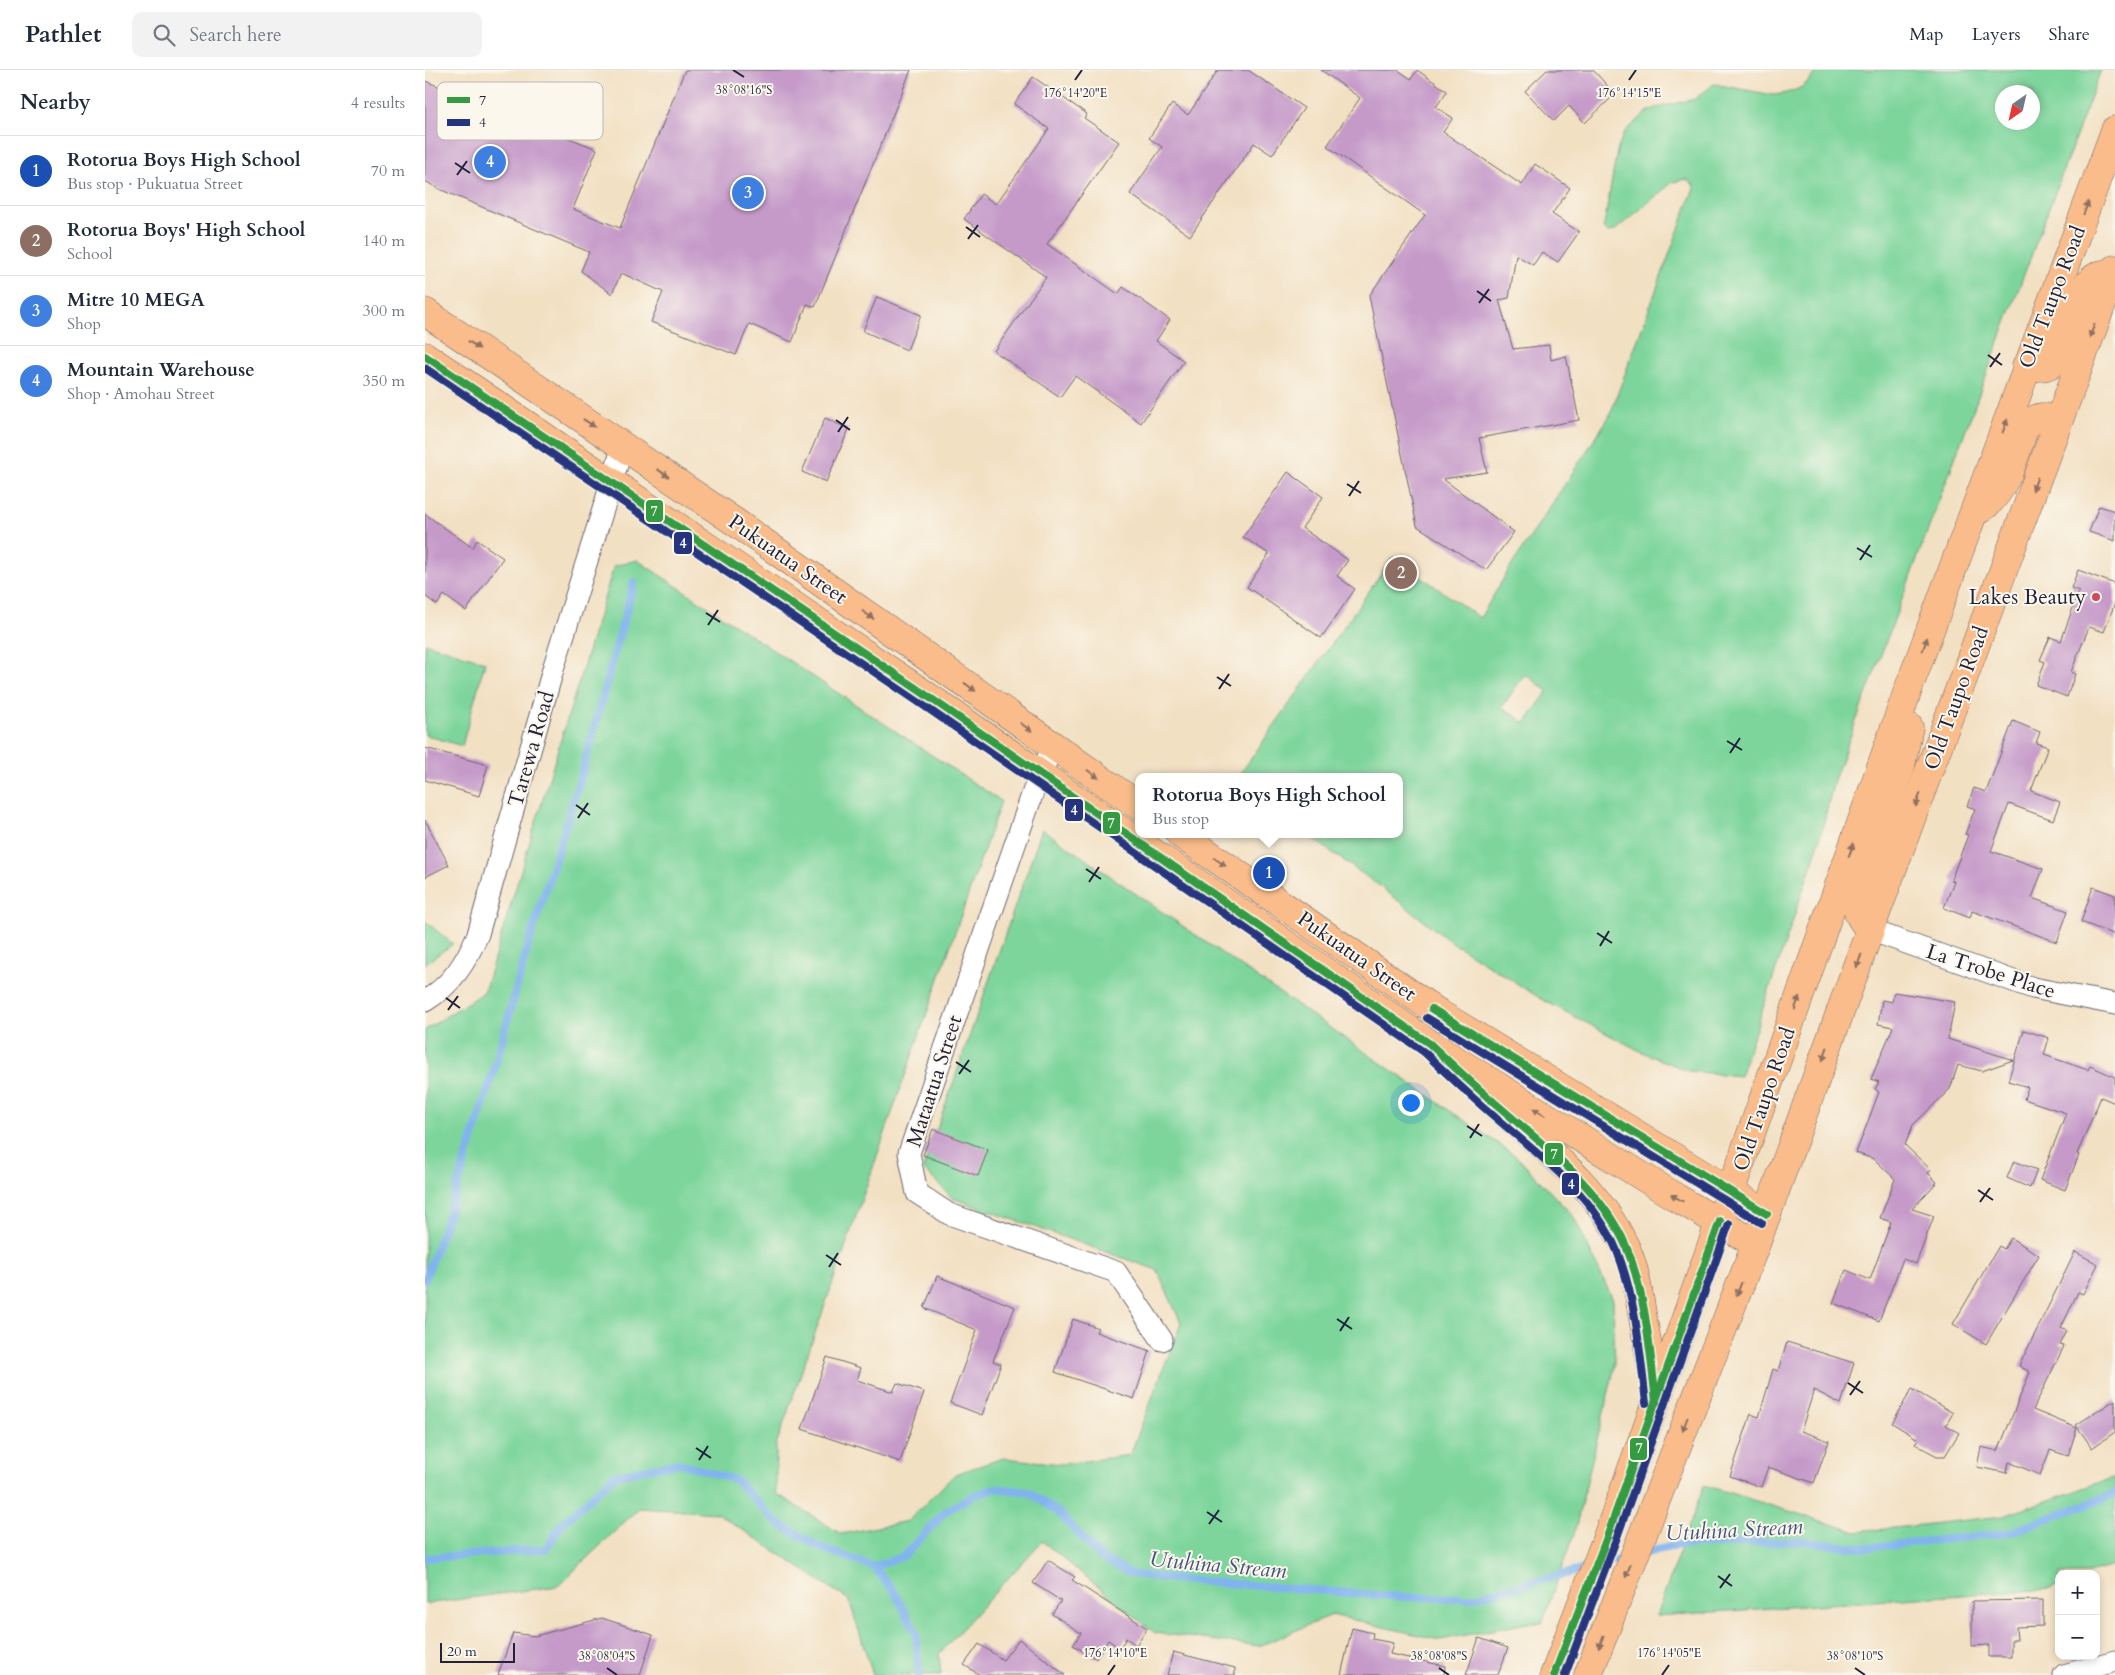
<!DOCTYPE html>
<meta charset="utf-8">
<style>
body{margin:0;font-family:Cardo,serif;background:#f2f2f3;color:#1f2937}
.controls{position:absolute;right:15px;bottom:15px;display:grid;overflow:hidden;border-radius:10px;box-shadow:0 2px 8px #0003}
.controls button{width:45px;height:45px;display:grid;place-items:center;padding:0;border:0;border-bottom:1px solid #e0e1e3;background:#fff;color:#1f2937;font:25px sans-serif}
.compass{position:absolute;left:1570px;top:15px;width:45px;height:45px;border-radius:50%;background:#fff;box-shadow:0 2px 8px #0003;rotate:214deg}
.scale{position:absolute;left:15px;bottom:12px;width:75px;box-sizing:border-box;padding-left:5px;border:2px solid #22223b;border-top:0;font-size:14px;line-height:18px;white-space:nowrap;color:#22223b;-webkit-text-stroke:4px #fbf7ec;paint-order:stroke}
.you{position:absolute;left:985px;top:1032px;width:18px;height:18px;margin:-12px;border:4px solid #fff;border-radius:50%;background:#1a73e8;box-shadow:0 0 0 8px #1a73e833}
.badge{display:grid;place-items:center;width:32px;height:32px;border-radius:50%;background:#2563eb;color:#fff;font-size:16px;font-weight:700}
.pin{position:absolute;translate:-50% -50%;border:2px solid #fff;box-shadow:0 1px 5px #0006}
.popup{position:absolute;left:710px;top:703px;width:268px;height:65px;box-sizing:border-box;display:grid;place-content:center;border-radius:10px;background:#fff;filter:drop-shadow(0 1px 4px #0005);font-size:16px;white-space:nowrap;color:#747a83}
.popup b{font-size:19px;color:#1f2937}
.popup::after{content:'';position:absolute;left:50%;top:100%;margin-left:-10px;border:10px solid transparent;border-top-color:#fff}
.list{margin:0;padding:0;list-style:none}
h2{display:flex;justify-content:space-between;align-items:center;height:65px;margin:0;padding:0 20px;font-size:21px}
h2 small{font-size:16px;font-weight:400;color:#747a83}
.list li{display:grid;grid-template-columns:32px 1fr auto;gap:15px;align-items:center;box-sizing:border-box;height:70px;padding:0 20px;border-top:1px solid #e0e1e3}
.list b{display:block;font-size:19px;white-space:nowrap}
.list p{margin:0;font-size:16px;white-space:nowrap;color:#747a83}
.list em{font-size:16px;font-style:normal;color:#747a83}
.icon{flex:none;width:28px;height:28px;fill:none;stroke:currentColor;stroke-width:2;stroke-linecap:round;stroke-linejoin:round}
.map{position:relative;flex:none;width:1690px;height:1605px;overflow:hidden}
header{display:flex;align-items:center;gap:30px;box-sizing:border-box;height:70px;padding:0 25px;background:#fff;border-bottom:1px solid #e0e1e3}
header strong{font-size:24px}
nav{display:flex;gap:28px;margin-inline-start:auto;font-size:18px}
.search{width:350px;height:45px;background:#f2f2f3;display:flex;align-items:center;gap:12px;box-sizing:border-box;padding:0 18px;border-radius:10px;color:#747a83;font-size:19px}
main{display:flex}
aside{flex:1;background:#fff}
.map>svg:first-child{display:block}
.green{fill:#7dd59b;stroke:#507c6b;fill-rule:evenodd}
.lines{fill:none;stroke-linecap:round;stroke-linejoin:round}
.stream{stroke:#81b4ee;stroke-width:8}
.building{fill:#c59ac9}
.street-casing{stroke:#6b646b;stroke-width:23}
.primary-casing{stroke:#6b646b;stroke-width:29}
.highway-casing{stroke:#6b646b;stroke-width:29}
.street{stroke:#fff;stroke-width:21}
.primary{stroke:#f9bc8a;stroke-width:28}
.highway{stroke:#f9bc8a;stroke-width:28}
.bus-1-casing{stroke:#fbf7ec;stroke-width:11}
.bus-2-casing{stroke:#fbf7ec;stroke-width:11}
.bus-1{stroke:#359b42;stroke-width:8}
.bus-2{stroke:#26347d;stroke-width:8}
.oneway{fill:#8e6f62}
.ticks{fill:none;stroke:#22223b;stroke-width:2}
.poi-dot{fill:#d1495b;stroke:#fbf7ec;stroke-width:2}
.labels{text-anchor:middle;stroke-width:4;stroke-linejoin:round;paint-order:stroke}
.street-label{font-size:21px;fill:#22223b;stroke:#fbf7ec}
.poi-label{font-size:21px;fill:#22223b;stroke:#fbf7ec;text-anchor:end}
.water-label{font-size:22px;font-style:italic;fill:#43557a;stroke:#fbf7ec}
.key{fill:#fbf7ec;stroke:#bab7b7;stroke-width:1}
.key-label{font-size:14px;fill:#22223b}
.ticks-label{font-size:12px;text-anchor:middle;fill:#22223b;stroke:#fbf7ec;stroke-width:4;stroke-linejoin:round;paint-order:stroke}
.line-badge{stroke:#fbf7ec;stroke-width:2}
.badge-label{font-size:14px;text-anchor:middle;font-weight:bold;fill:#fff}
</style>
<header>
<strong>Pathlet</strong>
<div class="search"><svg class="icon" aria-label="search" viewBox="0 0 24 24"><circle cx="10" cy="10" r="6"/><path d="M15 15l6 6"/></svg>Search here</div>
<nav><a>Map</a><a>Layers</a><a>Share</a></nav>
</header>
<main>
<aside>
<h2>Nearby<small>4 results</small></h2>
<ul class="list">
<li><span class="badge" style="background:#1a4fb4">1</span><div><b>Rotorua Boys High School</b><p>Bus stop · Pukuatua Street</p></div><em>70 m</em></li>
<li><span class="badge" style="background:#8d6e63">2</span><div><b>Rotorua Boys' High School</b><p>School</p></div><em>140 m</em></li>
<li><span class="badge" style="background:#3f7fe0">3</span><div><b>Mitre 10 MEGA</b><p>Shop</p></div><em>300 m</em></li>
<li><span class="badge" style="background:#3f7fe0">4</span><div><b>Mountain Warehouse</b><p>Shop · Amohau Street</p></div><em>350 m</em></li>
</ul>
</aside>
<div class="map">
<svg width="1690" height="1605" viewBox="0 0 1690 1605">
<rect width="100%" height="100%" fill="#fbf7ec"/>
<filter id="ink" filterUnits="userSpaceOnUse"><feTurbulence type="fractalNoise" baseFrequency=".02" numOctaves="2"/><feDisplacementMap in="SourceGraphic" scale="10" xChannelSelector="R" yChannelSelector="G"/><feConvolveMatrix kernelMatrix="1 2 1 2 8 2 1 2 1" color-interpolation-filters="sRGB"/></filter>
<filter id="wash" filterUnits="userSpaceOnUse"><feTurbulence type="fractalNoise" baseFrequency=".0096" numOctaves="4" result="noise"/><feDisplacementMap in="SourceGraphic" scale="20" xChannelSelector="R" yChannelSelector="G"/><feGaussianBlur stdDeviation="1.12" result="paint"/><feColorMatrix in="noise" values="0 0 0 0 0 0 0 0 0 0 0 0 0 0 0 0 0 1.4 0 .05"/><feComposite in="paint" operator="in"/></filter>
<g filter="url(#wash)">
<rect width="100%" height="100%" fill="#f2e0c3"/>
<!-- green -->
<g class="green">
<path d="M1391,0h285l-266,707 -18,72 -77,227 -52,-5 -46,-19 -99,-52 -96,-61 -70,-55 -71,-50h93v-57h-161l155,-220 87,61 28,-47 101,-154 85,-229 -1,-4 -7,-5 -13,3 -59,49 -6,1 -5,-4 1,-3 13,-74 7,-18 23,-21 9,-4 39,-9 19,-15 59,11c19,-2 35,-7 43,-25zM1578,22h30v30h-30zM1100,604l23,17 -23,32 -23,-16z"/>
<polygon points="212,490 576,731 351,1375 351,1423 416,1464 483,1451 530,1404 578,1388 637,1394 705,1385 756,1253 732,1200 527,1128 498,1099 617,759 1092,1087 1149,1147 1188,1230 1190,1296 1149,1464 1117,1553 1103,1553 1015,1570 907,1545 834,1576 730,1563 617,1471 514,1584 516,1605 448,1605 424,1530 292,1443 214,1438 133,1516 0,1534 0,960 59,922 189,496"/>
<polygon points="0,573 60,592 37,676 0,665"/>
<polygon points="0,851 28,874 0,894"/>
<polygon points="1690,1407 1690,1494 1664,1504 1634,1504 1634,1515 1625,1519 1231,1546 1279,1415 1432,1462 1579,1446"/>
</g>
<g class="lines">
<!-- stream -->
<g class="stream">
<polyline points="0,1210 21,1152 68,1003 105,869 154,713 209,512"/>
<polyline points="1216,1484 1253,1475 1375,1471 1435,1478 1583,1463 1690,1424"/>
<polyline points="0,1488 121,1479 137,1454 190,1405 254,1393 311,1410 351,1452 394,1477 449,1497 479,1486 521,1441 548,1426 570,1418 604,1422 633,1442 675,1487 706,1504 748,1509 977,1527 1045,1528 1164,1498"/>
<polyline points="1177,1494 1203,1488"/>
<polyline points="449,1497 470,1523 491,1563 494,1605"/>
</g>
</g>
<g id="blocks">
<!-- building -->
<g class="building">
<polygon points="260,0 486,0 390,237 382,234 367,272 324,254 311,285 226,252 238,222 196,203 187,224 156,201 164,182 14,119 0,111 0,11 172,79 148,139 195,158"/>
<polygon points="793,0 823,0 879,38 847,85 829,73 765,166 705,124 737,77 724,68 747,34 763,45"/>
<polygon points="896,0 973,0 986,9 992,0 1022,21 1011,37 1028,48 1018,62 1097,115 1110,94 1145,118 1127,144 1154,162 1133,192 1117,182 1108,195 1091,185 1084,228 1074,230 1088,279 1124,275 1126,290 1141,286 1154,350 1054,368 1062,402 1018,409 1089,462 1061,500 992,456 944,226 1000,145 902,76 935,28"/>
<polygon points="1122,0 1168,0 1190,24 1160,53 1144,36 1129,51 1100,21"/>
<polygon points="608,7 662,44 659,48 694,72 622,174 693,224 698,217 745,250 731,271 759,291 716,353 650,306 635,327 569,281 621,207 539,149 556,124 571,134 624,59 589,34"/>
<polygon points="452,227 496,245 482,280 438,261"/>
<polygon points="400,348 424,359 401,412 377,402"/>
<polygon points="863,402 898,427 877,458 923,490 912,506 930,519 896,568 822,517 844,484 818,467"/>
<polygon points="1674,436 1690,441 1690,471 1664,462"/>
<polygon points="0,444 48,478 52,470 78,488 41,541 19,525 12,535 0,526"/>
<polygon points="1653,500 1690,514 1690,533 1679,562 1664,557 1646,602 1650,604 1642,627 1611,615 1620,592 1615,590 1625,567 1636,571 1654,521 1646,518"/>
<polygon points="1588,651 1615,662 1611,673 1623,677 1606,721 1635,732 1628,750 1584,734 1566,781 1618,799 1607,828 1643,841 1632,872 1547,841 1545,848 1519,838 1529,811 1526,810 1543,765 1540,764 1550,739 1542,736 1549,718 1561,722"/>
<polygon points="0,678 63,695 54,726 0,710"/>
<polygon points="0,750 24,795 0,807"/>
<polygon points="1668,817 1690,825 1690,865 1656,852"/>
<polygon points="1469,922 1530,932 1523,969 1588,990 1557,1001 1533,995 1525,1019 1488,1055 1480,1075 1506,1100 1503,1103 1512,1112 1487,1139 1509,1146 1491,1194 1478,1189 1454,1251 1408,1233 1421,1200 1445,1210 1466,1152 1455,1148 1470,1109 1449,1089 1431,1083 1454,1022 1450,1019 1454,1012 1446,1009 1468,957 1453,954 1457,930 1467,932"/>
<polygon points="1599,960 1624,968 1619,985 1663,1000 1665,996 1690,1007 1690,1033 1676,1027 1652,1084 1654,1085 1640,1120 1615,1110 1641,1043 1599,1029 1603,1017 1583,1011"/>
<polygon points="508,1059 563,1080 553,1106 498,1085"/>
<polygon points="1589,1091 1612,1100 1605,1118 1582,1108"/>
<polygon points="1586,1168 1614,1185 1561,1274 1528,1254 1574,1176 1579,1179"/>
<polygon points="1650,1182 1673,1194 1658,1224 1653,1222 1636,1258 1642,1261 1635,1275 1639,1276 1608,1340 1652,1358 1643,1386 1625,1380 1615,1405 1584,1392 1582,1403 1552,1397 1556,1377 1573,1381 1605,1302 1594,1296"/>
<polygon points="512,1206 590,1237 568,1291 576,1294 557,1345 525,1333 552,1260 499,1238"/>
<polygon points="648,1249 673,1258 671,1262 725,1281 709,1329 630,1302"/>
<polygon points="1362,1272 1429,1293 1416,1334 1389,1320 1376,1361 1404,1371 1389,1413 1343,1397 1336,1417 1305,1406 1326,1344 1334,1347 1348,1299 1353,1301"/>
<polygon points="402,1287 436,1298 432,1310 468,1322 472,1313 499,1322 475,1392 377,1359"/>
<polygon points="1487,1319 1528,1343 1521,1355 1534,1363 1520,1386 1512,1386 1490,1374 1493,1369 1467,1353"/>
<polygon points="1690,1330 1690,1362 1667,1378 1651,1355"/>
<polygon points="623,1490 650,1507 647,1510 722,1558 711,1575 701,1568 695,1578 683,1570 671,1589 648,1575 656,1563 627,1544 636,1531 608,1513"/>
<polygon points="1618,1530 1618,1556 1591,1557 1592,1570 1586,1570 1586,1587 1564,1587 1564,1575 1547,1576 1547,1531"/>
<polygon points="177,1548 228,1565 215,1605 73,1605 88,1563 110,1566"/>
<polygon points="927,1558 948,1563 947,1569 968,1573 965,1584 1020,1596 1019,1605 916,1605"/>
<polygon points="1054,1568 1083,1578 1073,1605 1041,1605"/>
<polygon points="594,1569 640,1605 555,1605 539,1595 554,1574 578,1590"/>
<polygon points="748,1582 810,1598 810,1605 742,1605"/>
</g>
</g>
</g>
<g filter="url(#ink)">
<use href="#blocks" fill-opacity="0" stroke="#6b646b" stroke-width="1"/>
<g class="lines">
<!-- street casing -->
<g class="street-casing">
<g id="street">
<polyline points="628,676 608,722 484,1083 492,1123 524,1144 691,1202 737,1270"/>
<polyline points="1445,860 1608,918 1690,934"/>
<path d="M0,931c27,-16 41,-39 53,-67l76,-268 69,-220"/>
<polyline points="1639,1605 1690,1591"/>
</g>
</g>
<!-- primary casing -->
<g class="primary-casing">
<g id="primary">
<polyline points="0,242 310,452 714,736"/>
<polyline points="0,286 498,623 1005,974 1252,1128 1331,1174"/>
<polyline points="755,764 1015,944 1342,1144"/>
</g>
</g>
<!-- highway casing -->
<g class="highway-casing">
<g id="highway">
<path d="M1601,296c16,2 24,3 34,-11l26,-69c9,-11 14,-13 28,-13"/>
<path d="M1556,439c26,-19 33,-51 43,-80 11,-14 19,-14 34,-9"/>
<path d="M1445,860c-12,-13 -15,-21 -13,-38l44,-126 8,-39"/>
<path d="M1005,974c23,22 47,45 72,67 46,40 95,76 122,133 11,21 14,46 18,69 5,28 10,55 13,83"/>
<polyline points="1129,1605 1182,1467 1231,1332 1483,620 1690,60"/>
<polyline points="1163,1605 1331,1174 1445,860 1690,199"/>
</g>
</g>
<!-- street -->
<use href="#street" class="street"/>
<!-- primary -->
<use href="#primary" class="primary"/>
<!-- highway -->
<use href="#highway" class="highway"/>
<!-- bus-1 casing -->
<g class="bus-1-casing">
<g id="bus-1">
<path d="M0,286l498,337 507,351c24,23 48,45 73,66 46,40 98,79 123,136 20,49 24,105 30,156"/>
<polyline points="1007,939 1342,1144"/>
<polyline points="1129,1605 1182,1467 1295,1151"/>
</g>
</g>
<!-- bus-2 casing -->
<g class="bus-2-casing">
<g id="bus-2">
<path d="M0,298l492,333 507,351c23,22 47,45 72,66 45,39 98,77 121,133 19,48 23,102 29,152"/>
<polyline points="1002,948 1337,1153"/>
<polyline points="1140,1605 1191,1470 1304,1154"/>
</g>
</g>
<!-- bus-1 -->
<use href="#bus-1" class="bus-1"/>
<!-- bus-2 -->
<use href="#bus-2" class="bus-2"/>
</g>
<!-- one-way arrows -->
<defs><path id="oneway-solid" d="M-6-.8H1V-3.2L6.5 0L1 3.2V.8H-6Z" transform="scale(1.25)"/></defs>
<g class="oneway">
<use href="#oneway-solid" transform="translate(1661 138) rotate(-69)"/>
<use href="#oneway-solid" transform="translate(1667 261) rotate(111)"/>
<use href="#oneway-solid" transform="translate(49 275) rotate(34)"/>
<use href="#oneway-solid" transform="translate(164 353) rotate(34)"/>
<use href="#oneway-solid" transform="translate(1580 356) rotate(-70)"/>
<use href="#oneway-solid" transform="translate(238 403) rotate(34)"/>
<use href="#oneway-solid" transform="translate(1610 414) rotate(110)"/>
<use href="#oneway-solid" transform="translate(443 545) rotate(35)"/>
<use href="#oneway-solid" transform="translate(1500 574) rotate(-70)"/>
<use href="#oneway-solid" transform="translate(545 617) rotate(36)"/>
<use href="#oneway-solid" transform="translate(601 657) rotate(35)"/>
<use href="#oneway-solid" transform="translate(668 704) rotate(35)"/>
<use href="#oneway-solid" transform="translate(1493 730) rotate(110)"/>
<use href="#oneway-solid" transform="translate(1426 780) rotate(-71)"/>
<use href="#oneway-solid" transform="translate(795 792) rotate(35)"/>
<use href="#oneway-solid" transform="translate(1434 891) rotate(110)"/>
<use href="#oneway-solid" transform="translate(1372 933) rotate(-71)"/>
<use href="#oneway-solid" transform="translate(1400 984) rotate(110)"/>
<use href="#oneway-solid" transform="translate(1114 1042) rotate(-148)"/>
<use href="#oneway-solid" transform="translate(1252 1128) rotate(-150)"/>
<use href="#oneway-solid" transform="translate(1314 1219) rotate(111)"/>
<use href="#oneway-solid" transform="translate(1260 1354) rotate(111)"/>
<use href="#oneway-solid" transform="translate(1203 1501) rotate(111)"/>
<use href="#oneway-solid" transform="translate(1176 1572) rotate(111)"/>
</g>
</g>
<!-- ticks -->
<path class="ticks" d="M308,0l11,7M650,10l7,-10M1204,10l7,-10M30,93l15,10M32,105l10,-14M541,157l14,10M543,169l10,-14M1052,221l14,10M1054,233l10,-14M1563,285l14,10M1565,297l10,-14M411,350l14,10M413,362l10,-15M922,414l14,9M924,426l10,-15M1432,478l15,9M1435,490l10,-15M281,543l14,9M283,555l10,-15M792,607l14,9M794,619l10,-15M1302,671l15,9M1305,683l10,-15M151,735l14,10M153,748l10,-15M661,799l15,10M664,812l10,-15M1172,863l15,10M1175,876l9,-15M21,928l14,10M23,940l10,-14M531,992l15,10M534,1004l10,-14M1042,1056l15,10M1045,1068l9,-14M1553,1120l15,10M1555,1132l10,-14M401,1185l15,10M404,1197l9,-14M912,1249l15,10M915,1261l9,-14M1423,1313l15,10M1425,1325l10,-14M271,1378l15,10M274,1390l9,-14M782,1442l15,10M784,1454l10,-14M1293,1506l14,10M1295,1518l10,-14M182,1598l10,7M1014,1598l10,7M1430,1598l10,7M683,1605l7,-10M1237,1605l7,-10"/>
<!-- markers -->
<circle class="poi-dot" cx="1671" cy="527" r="5"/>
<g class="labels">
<!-- street labels -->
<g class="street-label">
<text transform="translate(1627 227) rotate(-69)" y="7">Old Taupo Road</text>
<text transform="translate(363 489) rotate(35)" y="7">Pukuatua Street</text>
<text transform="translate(1531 628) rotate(-70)" y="7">Old Taupo Road</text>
<text transform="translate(106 679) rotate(-74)" y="7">Tarewa Road</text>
<text transform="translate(932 886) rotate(35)" y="7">Pukuatua Street</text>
<text transform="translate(1566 901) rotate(18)" y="7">La Trobe Place</text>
<text transform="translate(509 1011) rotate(-72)" y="7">Mataatua Street</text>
<text transform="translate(1339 1029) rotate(-71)" y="7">Old Taupo Road</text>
</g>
<!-- poi labels -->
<g class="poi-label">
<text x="1661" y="534">Lakes Beauty</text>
</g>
<!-- water labels -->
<g class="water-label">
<text transform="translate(1309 1459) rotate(-3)" y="8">Utuhina Stream</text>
<text transform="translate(793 1494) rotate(5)" y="8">Utuhina Stream</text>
</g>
</g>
<!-- legend -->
<rect x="12" y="12" width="166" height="58" rx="8" class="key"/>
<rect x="22" y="27" width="23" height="6" fill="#359b42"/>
<rect x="22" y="49" width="23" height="7" fill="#26347d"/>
<g class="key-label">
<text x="54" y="35">7</text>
<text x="54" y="57">4</text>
</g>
<g class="ticks-label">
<text x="319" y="24">38°08'16"S</text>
<text x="650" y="27">176°14'20"E</text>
<text x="1204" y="27">176°14'15"E</text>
<text x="690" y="1587">176°14'10"E</text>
<text x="1244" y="1587">176°14'05"E</text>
<text x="182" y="1590">38°08'04"S</text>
<text x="1014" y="1590">38°08'08"S</text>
<text x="1430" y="1590">38°08'10"S</text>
</g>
<g class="line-badge">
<rect x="220" y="429" width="19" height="24" rx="5" fill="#359b42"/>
<rect x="248" y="461" width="20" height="24" rx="5" fill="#26347d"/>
<rect x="639" y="728" width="20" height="24" rx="5" fill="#26347d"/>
<rect x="677" y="741" width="19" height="24" rx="5" fill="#359b42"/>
<rect x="1119" y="1072" width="20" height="24" rx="5" fill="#359b42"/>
<rect x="1136" y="1102" width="19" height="24" rx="5" fill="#26347d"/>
<rect x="1204" y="1367" width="19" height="24" rx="5" fill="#359b42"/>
</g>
<g class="badge-label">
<text x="229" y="446">7</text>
<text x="258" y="478">4</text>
<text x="649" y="745">4</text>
<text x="686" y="758">7</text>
<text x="1129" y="1089">7</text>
<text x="1146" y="1119">4</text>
<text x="1214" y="1383">7</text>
</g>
</svg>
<div class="controls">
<button>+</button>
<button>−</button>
</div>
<svg class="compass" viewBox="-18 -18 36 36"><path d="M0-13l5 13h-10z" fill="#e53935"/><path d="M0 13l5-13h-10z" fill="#747a83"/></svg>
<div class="scale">20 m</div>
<div class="you"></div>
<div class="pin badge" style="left:844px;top:803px;background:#1a4fb4">1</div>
<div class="popup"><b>Rotorua Boys High School</b>Bus stop</div>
<div class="pin badge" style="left:976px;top:503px;background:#8d6e63">2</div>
<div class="pin badge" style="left:323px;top:123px;background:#3f7fe0">3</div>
<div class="pin badge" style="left:65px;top:92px;background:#3f7fe0">4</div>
</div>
</main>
